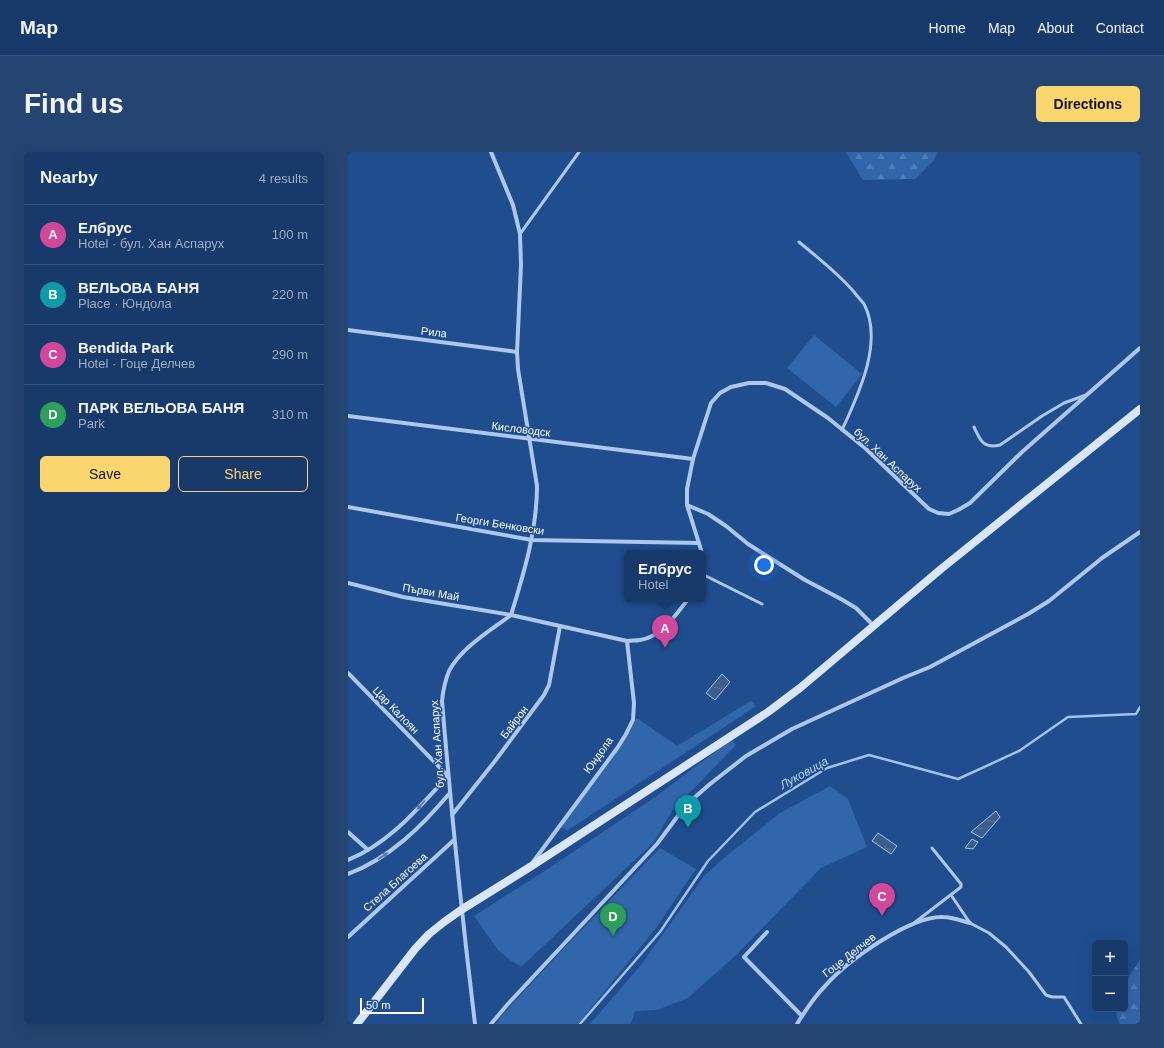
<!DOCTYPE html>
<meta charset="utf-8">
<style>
body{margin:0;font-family:Arial,sans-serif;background:#244572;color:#f1f3f6}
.controls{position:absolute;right:12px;bottom:12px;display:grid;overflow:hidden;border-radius:6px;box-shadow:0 4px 16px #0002}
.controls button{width:36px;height:36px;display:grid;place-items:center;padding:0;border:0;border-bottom:1px solid #36547e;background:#173a6a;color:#f1f3f6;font:20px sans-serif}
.scale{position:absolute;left:12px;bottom:10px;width:64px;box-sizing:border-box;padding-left:4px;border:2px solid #fff;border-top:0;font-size:11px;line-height:14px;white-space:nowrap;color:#fff;-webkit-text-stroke:3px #1f4d8e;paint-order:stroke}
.you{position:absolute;left:416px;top:413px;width:14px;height:14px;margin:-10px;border:3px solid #fff;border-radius:50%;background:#1a73e8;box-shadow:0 0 0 6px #1a73e833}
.badge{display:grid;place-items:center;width:26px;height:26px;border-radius:50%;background:#fbd56d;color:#fff;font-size:13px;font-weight:700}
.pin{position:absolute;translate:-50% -33px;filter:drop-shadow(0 1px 2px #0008)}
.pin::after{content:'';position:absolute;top:21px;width:14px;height:12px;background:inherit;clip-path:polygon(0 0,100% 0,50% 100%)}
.popup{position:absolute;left:276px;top:398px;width:82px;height:52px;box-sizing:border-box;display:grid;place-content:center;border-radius:6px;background:#173a6a;filter:drop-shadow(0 1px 3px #0005);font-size:13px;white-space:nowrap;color:#9eadc1}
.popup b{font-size:15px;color:#f1f3f6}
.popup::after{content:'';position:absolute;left:50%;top:100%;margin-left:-8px;border:8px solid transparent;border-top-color:#173a6a}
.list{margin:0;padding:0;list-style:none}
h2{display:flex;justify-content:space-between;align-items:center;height:52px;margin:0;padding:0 16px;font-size:17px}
h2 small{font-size:13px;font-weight:400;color:#9eadc1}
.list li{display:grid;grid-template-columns:26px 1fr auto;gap:12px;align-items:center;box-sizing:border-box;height:60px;padding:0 16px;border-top:1px solid #36547e}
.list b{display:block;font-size:15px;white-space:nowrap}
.list p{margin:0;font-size:13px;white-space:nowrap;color:#9eadc1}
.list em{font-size:13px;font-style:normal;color:#9eadc1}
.actions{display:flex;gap:8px;padding:12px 16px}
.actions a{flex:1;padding:9px 0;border:1px solid #fbd56d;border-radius:6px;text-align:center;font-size:14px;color:#fbd56d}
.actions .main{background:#fbd56d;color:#111}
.map{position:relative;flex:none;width:792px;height:872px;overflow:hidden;border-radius:6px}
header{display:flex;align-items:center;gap:24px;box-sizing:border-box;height:56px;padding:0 20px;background:#173a6a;border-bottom:1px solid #36547e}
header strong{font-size:19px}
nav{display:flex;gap:22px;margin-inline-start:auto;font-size:14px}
.intro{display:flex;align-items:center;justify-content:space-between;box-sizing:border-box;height:96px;padding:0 24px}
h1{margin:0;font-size:28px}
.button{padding:10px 18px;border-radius:6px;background:#fbd56d;color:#111;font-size:14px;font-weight:700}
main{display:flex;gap:24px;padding:0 24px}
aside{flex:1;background:#173a6a;border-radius:6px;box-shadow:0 4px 16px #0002}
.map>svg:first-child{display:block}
.green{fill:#3266ab}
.forest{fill:url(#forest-firs)}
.water{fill:url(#water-ripples);stroke:#a0c3ee}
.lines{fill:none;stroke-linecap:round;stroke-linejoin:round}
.stream{stroke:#a0c3ee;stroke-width:2.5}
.lane{stroke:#adc8ec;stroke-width:3}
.street{stroke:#adc8ec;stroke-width:4}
.secondary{stroke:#d9e6f9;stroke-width:8}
.oneway{fill:#5178af}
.labels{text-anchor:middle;stroke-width:3;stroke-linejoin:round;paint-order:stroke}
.street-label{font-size:11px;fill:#fff;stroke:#1f4d8e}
.water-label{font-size:12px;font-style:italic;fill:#b9d2f3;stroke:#1f4d8e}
</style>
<header>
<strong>Map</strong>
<nav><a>Home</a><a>Map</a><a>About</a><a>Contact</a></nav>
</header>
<div class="intro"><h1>Find us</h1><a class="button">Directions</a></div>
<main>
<aside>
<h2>Nearby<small>4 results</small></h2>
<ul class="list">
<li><span class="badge" style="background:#d1479c">A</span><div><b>Елбрус</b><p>Hotel · бул. Хан Аспарух</p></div><em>100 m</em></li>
<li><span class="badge" style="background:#0f9aa8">B</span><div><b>ВЕЛЬОВА БАНЯ</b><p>Place · Юндола</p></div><em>220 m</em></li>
<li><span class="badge" style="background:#d1479c">C</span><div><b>Bendida Park</b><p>Hotel · Гоце Делчев</p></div><em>290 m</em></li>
<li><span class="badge" style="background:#2e9e5b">D</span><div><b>ПАРК ВЕЛЬОВА БАНЯ</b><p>Park</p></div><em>310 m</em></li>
</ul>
<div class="actions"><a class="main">Save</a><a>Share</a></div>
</aside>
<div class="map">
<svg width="792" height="872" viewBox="0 0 792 872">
<defs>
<pattern id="forest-firs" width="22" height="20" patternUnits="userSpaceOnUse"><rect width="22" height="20" fill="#3266ab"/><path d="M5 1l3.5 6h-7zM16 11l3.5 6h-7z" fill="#517db8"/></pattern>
<pattern id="water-ripples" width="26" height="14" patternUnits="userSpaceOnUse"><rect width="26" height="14" fill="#3c5e8c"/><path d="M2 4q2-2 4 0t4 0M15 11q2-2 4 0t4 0" fill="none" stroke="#59769d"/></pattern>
</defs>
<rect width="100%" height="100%" fill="#1f4d8e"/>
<!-- green -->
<g class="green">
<polygon points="466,183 514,222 488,255 439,216"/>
<path d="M403,549l5,5 -189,125 -7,-5c27,-35 57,-69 77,-108l40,28z"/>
<polygon points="384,587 388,593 324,659 306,690 173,815 162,808 150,798 126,764 192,722 310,643"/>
<polygon points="482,634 500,647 519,695 473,716 389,802 340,846 309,858 287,859 283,872 242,872 293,813 356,724 376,706 432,661"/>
<polygon points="312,696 348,717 308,776 230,872 148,872 155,862 220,792"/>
</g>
<!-- forest -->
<g class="forest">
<polygon points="498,0 589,0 586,8 567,27 515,28"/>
<polygon points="792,808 792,872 772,872 768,862 770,857 777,857 777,837 781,824"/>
</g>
<!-- water -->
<g class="water">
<polygon points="374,522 382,530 367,548 358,541"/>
<polygon points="648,659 652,665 634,686 623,680"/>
<polygon points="530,681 549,694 543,702 524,689"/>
<polygon points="624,687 630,690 625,697 617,696"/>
</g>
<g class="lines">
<!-- stream -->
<polyline class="stream" points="232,872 312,780 360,709 407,660 479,616 521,603 610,627 671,599 720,565 788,562 792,555"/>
<!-- lane -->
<g class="lane">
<polyline points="172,82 231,0"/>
<path d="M451,90c19,16 39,31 55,50 3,4 7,8 10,12 20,38 -6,91 -22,126"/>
<path d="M626,275c6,13 9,22 26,18l42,-29 22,-13 22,-8"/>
<polyline points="356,423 414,452"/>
<polyline points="603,743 622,771 641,781 658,795 681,820 698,843 704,845 716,845 733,872"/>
<polyline points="566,771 613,735 613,732 609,727 584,696"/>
</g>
<!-- street -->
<g class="street">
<polyline points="0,178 169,200"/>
<polyline points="0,264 345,307"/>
<polyline points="339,353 360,362 378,374 400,392 457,428 493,447 508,456 526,474"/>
<polyline points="0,355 184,388 351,391"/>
<polyline points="354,401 339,353 339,337 345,307 363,251 372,241 383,235 401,231 418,231 437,237 480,266 517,296 581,357 590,361 601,362 610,358 622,351 674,300 792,196"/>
<polyline points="355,406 356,409 355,424"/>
<path d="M0,431l55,14 108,18c13,-42 26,-85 26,-129l-19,-117 -1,-17 4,-87 -1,-31 -7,-29 -22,-53"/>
<path d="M0,521l100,103c-30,32 -58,67 -100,84"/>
<polyline points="104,663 147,609 196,543 201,533 212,474"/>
<polyline points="0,680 20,698"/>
<polyline points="185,710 270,595 278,582 285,568 286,551 279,489"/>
<path d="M0,722c42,-16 73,-47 101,-80"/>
<polyline points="419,780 396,805 454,864"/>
<polyline points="0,785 106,688"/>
<path d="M127,872c-13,-107 -24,-215 -33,-323 1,-10 3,-20 7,-30 13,-24 41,-40 62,-56l116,26c4,-1 8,0 13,-1 21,-3 36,-25 48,-41"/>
<polyline points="143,872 159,853 309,692 338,653 362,632 398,604 444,577 555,526 582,515 680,462 701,449 754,406 792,380"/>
<path d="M449,872c8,-13 18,-28 29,-39 22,-25 84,-69 117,-68 9,0 19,4 27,6"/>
</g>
<!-- secondary -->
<polyline class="secondary" points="9,872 67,797 81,782 96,770 113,758 182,715 420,560 452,536 593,417 792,257"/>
</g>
<!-- one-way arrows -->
<defs><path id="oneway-solid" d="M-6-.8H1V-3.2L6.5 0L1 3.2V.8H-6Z"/></defs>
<g class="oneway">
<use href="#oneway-solid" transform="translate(73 653) rotate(132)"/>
<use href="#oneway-solid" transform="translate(35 704) rotate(-33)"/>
</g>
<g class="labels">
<!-- street labels -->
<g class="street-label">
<text transform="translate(86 180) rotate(7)" y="4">Рила</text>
<text transform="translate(173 277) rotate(7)" y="4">Кисловодск</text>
<text transform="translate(540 308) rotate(43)" y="4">бул. Хан Аспарух</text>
<text transform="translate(152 372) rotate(9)" y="4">Георги Бенковски</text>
<text transform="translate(83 440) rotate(10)" y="4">Първи Май</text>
<text transform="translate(48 558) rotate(46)" y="4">Цар Калоян</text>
<text transform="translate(166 570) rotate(-53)" y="4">Байрон</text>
<text transform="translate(89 592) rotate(-94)" y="4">бул. Хан Аспарух</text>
<text transform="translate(250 603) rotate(-54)" y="4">Юндола</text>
<text transform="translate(47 730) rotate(-42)" y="4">Стела Благоева</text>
<text transform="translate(501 803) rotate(-38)" y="4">Гоце Делчев</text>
</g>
<!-- water labels -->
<g class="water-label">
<text transform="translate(456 621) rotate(-29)" y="4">Луковица</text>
</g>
</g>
</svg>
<div class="controls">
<button>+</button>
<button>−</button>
</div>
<div class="scale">50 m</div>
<div class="you"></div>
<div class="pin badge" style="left:317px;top:496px;background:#d1479c">A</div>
<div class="popup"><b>Елбрус</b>Hotel</div>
<div class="pin badge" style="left:340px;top:676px;background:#0f9aa8">B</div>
<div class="pin badge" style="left:534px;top:764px;background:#d1479c">C</div>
<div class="pin badge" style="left:265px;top:784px;background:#2e9e5b">D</div>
</div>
</main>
